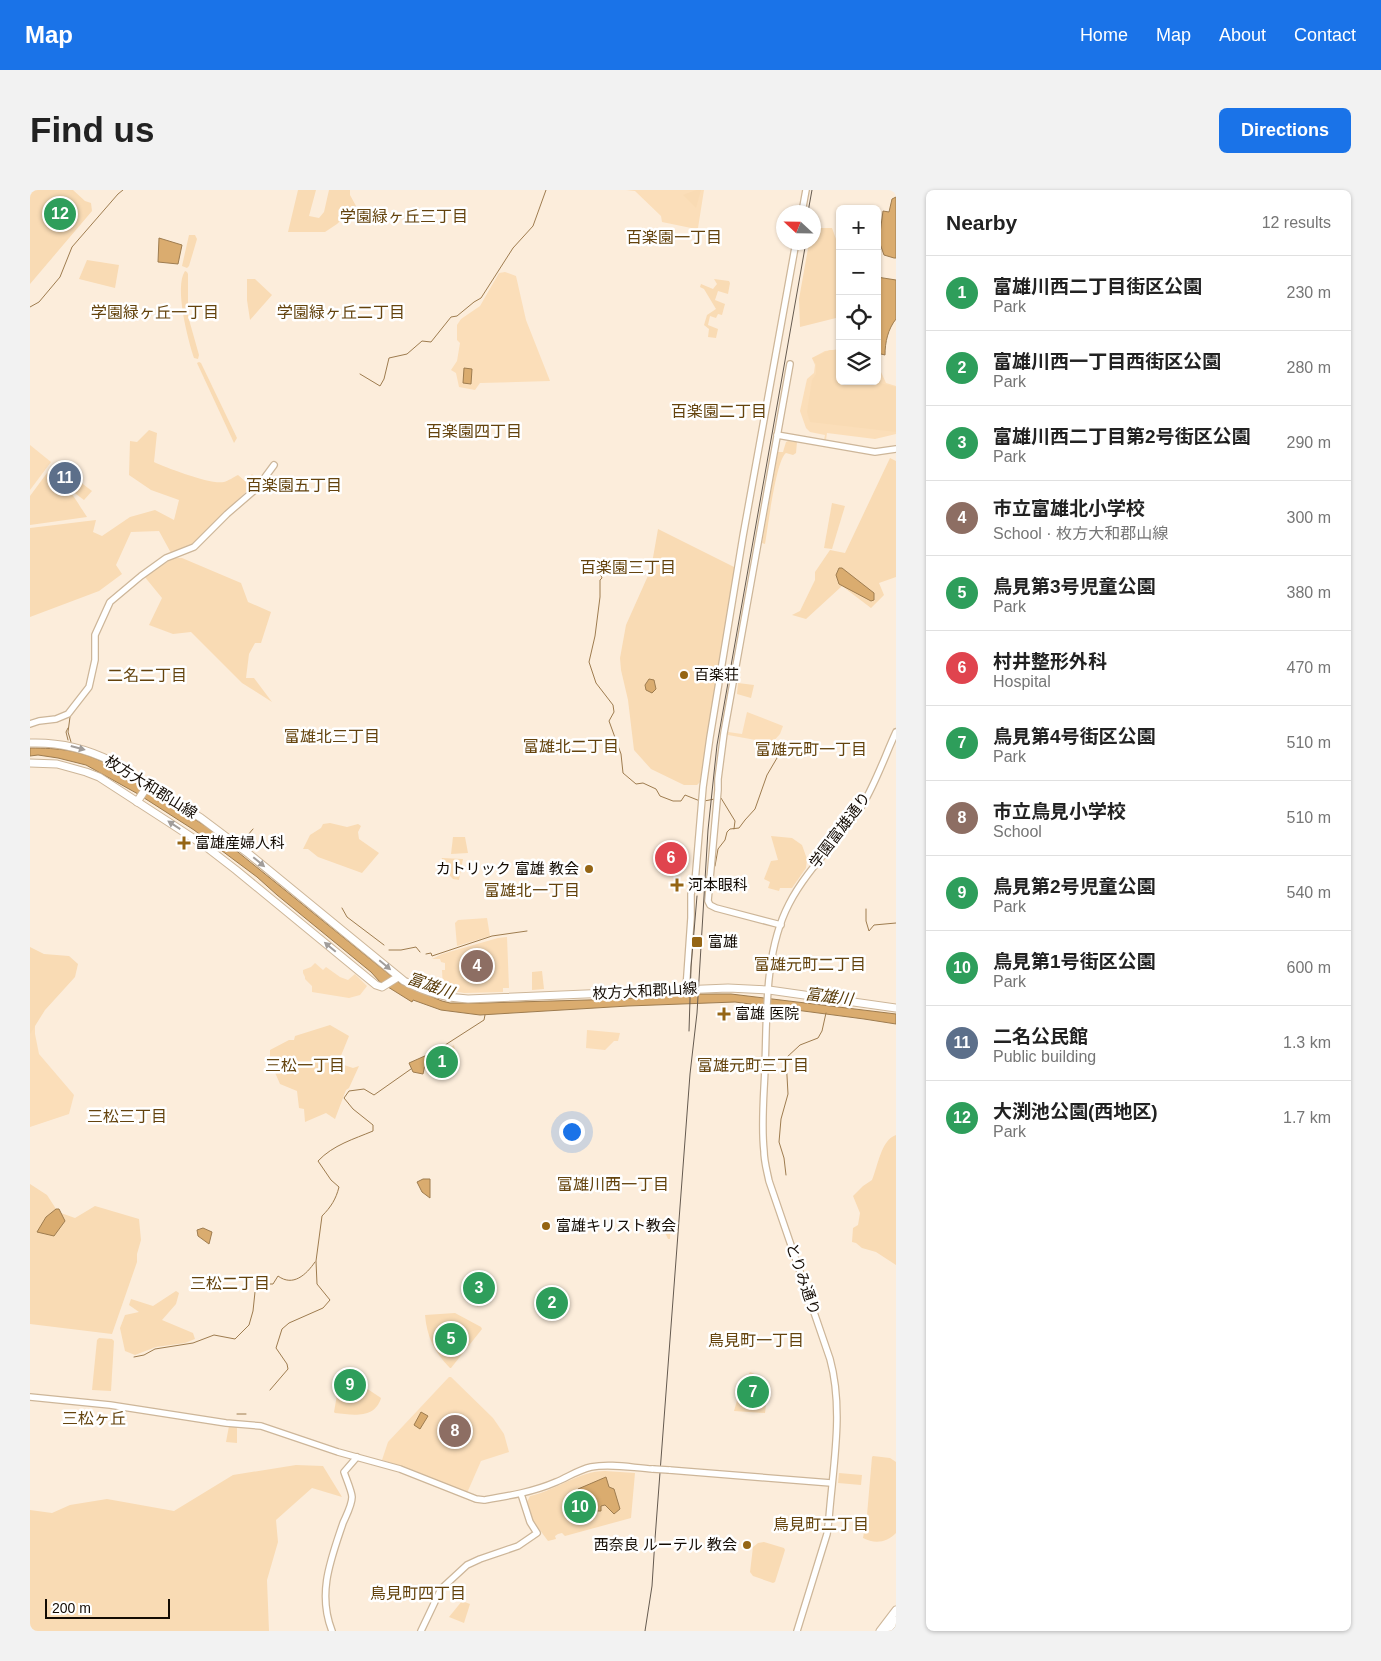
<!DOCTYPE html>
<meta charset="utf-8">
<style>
body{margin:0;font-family:Helvetica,"Noto Sans JP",sans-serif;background:#f2f2f2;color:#222}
.controls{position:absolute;right:15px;top:15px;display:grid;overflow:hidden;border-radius:8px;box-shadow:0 1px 4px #0004}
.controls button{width:45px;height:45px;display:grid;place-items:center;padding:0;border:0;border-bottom:1px solid #e0e0e0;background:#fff;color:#222;font:25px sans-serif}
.compass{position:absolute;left:746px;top:15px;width:45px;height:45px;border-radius:50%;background:#fff;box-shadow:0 1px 4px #0004;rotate:292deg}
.scale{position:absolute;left:15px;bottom:12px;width:125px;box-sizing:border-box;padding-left:5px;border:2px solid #130b03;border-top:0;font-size:14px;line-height:18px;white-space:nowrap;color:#130b03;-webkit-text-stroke:4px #fff;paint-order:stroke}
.you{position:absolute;left:541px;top:941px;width:18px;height:18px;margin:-12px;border:4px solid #fff;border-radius:50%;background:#1a73e8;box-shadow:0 0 0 8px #1a73e833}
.badge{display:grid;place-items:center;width:32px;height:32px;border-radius:50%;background:#1a73e8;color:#fff;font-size:16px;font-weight:700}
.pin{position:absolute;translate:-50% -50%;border:2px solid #fff;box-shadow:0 1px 5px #0006}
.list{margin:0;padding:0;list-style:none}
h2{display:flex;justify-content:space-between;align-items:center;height:65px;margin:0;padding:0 20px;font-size:21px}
h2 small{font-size:16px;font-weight:400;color:#767676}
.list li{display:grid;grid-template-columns:32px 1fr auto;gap:15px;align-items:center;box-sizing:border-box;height:75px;padding:0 20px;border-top:1px solid #e0e0e0}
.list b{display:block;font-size:19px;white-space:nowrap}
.list p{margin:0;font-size:16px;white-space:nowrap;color:#767676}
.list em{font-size:16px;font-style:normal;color:#767676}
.icon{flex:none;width:28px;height:28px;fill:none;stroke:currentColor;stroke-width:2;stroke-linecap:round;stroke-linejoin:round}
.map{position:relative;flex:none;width:866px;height:1441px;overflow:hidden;border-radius:8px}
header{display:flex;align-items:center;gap:30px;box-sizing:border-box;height:70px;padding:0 25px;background:#1a73e8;color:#fff}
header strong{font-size:24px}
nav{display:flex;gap:28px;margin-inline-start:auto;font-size:18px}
.intro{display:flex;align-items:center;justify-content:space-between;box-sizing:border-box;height:120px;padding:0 30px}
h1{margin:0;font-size:35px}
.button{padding:12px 22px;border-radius:8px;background:#1a73e8;color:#fff;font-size:18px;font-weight:700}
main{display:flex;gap:30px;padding:0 30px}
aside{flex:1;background:#fff;border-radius:8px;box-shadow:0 1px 4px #0004}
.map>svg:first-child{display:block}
.built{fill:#fbdeb9}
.green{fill:#f9dbb4}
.water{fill:#daac6f;stroke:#9e7c4f}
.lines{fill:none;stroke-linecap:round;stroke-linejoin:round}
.stream{stroke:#9e7c4f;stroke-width:1}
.minor-casing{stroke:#cdb699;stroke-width:8}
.major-casing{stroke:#cdb699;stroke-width:9}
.minor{stroke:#fff;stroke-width:5.5}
.major{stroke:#fff;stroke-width:7}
.rail{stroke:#655a4f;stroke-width:1}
.minor-bridge-casing{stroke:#cdb699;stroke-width:8;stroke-linecap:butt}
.minor-bridge{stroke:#fff;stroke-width:5.5}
.oneway{fill:#a19d9a}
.poi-dot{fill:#956514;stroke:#fff;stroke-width:2}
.labels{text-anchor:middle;stroke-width:5;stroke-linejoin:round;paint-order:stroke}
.poi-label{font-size:15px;fill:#130b03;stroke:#fff;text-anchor:start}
.street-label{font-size:15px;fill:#130b03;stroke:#fff}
.neighbourhood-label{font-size:16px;fill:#64430d;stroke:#fff}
.water-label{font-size:16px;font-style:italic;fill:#5a3c09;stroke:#fff}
</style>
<header>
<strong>Map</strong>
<nav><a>Home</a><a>Map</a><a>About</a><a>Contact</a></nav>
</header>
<div class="intro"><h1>Find us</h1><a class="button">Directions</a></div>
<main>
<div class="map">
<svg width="866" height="1441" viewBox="0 0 866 1441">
<rect width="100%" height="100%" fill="#fceddb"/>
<!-- built -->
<g class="built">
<polygon points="596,0 674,0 668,38 666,39 632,32 631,26 605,1"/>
<polygon points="475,82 486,86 496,130 520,191 450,193 445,200 429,197 426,183 421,180 427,171 430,153 427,150 427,135 431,129 450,116 469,83"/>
<polygon points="810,159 810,191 847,191 847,173 856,193 866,196 866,244 845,249 797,243 796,250 794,250 795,245 780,242 776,238 770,221 777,189 784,183 785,175 782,168 795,161"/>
<polygon points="0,255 21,272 0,300"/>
<polygon points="717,522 753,536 750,544 742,553 698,545 698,542 712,544"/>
<polygon points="457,728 460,746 427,756 425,733 428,730"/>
<polygon points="477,747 479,798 473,798 473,802 434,803 413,799 412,780 415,780 415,773 411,772 410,769 402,769 412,764 468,748"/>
<polygon points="285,773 293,780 296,777 310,787 318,790 325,784 337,796 330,805 319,808 282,802 282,796 275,789 275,787 273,783 273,780 281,777"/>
<polygon points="0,820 5,822 5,844 9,864 44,905 39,924 0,937"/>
<polygon points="557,840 590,843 588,851 584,851 575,860 556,858"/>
<polygon points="419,1187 421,1187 463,1228 474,1244 479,1262 451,1271 437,1303 385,1281 352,1270 358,1252"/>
</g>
<!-- green -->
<g class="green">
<polygon points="0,0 43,0 55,11 61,13 62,21 0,94"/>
<polygon points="268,0 286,0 279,26 289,28 294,22 299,0 320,0 320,5 326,16 307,34 295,42 258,42"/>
<polygon points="666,0 671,0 666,18 653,5"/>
<polygon points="784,38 802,38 810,60 810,127 770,137 769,109 779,53 784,52"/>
<polygon points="159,45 165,45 167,49 159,76 157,78 152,76"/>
<polygon points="57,70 89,75 85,98 49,89"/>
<path d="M155,81l2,1 1,2v42l11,39 -1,4 -4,-1c-6,-18 -20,-71 -9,-87z"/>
<polygon points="217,89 225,89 242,105 220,130 217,110"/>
<polygon points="684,89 699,91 700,93 698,104 688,101 685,110 695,114 692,125 688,124 686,128 680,126 678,135 688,139 686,148 678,147 679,139 674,135 677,125 686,119 674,99 670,97 671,94 683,99 687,94"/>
<polygon points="800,160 810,160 810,191 847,191 847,178 852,185 850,193 866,197 866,242 780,232 777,222 782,190 786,184 786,174 782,168"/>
<polygon points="169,172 171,173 207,248 204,253 167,173"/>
<path d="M119,240l8,3 -3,29c13,6 57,23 70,20 4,-1 10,-5 14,-7l7,6 7,-7 6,6 -69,67 -18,6 -12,-22 -28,1 -15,33 6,9 -23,17 -69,26v-89l66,-8 -3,12 9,4 28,-19 25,-7 19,10 5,-20 -28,-10 -22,-15 1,-34 7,1z"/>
<path d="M758,251l9,1 -1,11 -3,2 -7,-2c-10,7 -18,74 -21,91l-3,-1 16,-91h5l3,-10z"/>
<polygon points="860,268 866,271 866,387 849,393 854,405 841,418 812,396 776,429 762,425 770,421 785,390 785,382 800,360 815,363"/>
<path d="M17,283c19,6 29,28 40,44l-57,8v-29z"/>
<polygon points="45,288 62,301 54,310 38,298"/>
<polygon points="802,313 815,316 802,359 794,358"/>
<polygon points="628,339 706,378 672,590 667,595 654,595 621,579 604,560 598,510 591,480 590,468 596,435 621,379"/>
<polygon points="144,368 152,368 211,393 218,412 241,422 231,453 225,453 219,464 216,488 224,488 242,512 212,493 161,442 143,444 119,435 132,408 114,386"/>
<polygon points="708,493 724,495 721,508 707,504"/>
<polygon points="300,633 317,637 328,634 331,636 328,642 329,649 349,663 332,683 288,667 278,659 273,659 280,645 291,638 293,634"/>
<polygon points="741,646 762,648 772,655 777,669 776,678 762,698 750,698 749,701 738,698 740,692 734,689 741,671 748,670"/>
<polygon points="423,647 435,647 438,663 421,664"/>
<polygon points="412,668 433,669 429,690 423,689 410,675"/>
<polygon points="0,757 14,764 39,766 48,774 45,787 15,820 0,844"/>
<polygon points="512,781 514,799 502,800 502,782"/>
<polygon points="300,835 319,846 308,873 323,878 329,876 319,898 316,900 305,929 296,923 275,932 274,919 269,918 267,901 250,894 240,871 240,860 259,850 264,850 265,846"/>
<path d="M424,855l1,5c-7,9 -9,14 -7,25l-14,-6 4,-14z"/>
<path d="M866,945v130l-20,-13 -14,-4 -6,-5 -4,-1 1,-14 5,-3 2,-12 -7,-17 10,-10 9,-6c6,-14 9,-40 24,-45z"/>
<polygon points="0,994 17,1005 28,1022 45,1028 65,1016 109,1029 111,1050 107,1064 107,1072 82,1144 0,1134"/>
<polygon points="641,1032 640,1049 638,1049 632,1036 632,1033"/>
<polygon points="447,1089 455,1092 448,1117 444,1111"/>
<polygon points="146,1101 149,1103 146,1114 132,1130 163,1143 165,1149 155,1153 126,1157 105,1165 95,1161 90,1138 95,1125 109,1122 99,1115 101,1109 123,1116"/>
<polygon points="525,1104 529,1120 519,1123 515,1106"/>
<path d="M425,1123l26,14 1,2 -31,39h-1c-16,-16 -23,-31 -25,-53z"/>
<polygon points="69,1148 82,1149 84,1151 81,1201 62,1200 67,1150"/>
<path d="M311,1182h1l39,26c-6,21 -28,17 -46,15l-1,-1z"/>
<path d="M720,1182c19,6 17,25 15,41l-31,-2 6,-21z"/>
<polygon points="199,1236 207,1236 207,1253 196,1252"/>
<path d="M843,1266l17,2 6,4v71c-9,10 -22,11 -33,5l4,-23 5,-58z"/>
<polygon points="266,1275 293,1276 312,1307 282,1298 246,1330 248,1352 237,1390 239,1441 0,1441 0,1320 22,1323 40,1315 77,1309 144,1321 203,1285"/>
<path d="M575,1281l30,2 -4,45 -66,18 -3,-3 -4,1 -3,2 1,3 -8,2 -17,-23 -4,-16 3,-6c27,-6 49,-25 75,-25z"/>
<polygon points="809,1283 832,1285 831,1295 808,1293"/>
<polygon points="734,1352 754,1358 755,1360 745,1392 743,1393 723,1386 720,1382 723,1357 728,1353"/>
<polygon points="432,1411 440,1414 434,1433 419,1427"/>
</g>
<!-- water -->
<g class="water">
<polygon points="866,7 866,68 864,68 854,65 849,51 853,21 859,22 862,9"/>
<polygon points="129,48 152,55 148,74 128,72"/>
<path d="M847,87l19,3v39c-8,10 -11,23 -11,36l-8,-2z"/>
<polygon points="434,178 442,179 441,194 433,193"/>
<polygon points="809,378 812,378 844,403 844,410 841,411 809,394 806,385"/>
<polygon points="619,489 624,490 626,499 622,503 616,500 615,495"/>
<path d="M0,558c29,0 49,2 75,15l102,64 194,157 41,17 8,2h32l140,-4 60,-5h49l165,20v10l-32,-5 -129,-17 -107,4 -148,9 -39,-5 -28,-10 -1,2 -32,-20 -9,-10 -94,-77 -20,-18 -63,-47 -56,-36 -52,-29 -28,-7 -20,-3 -8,1z"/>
<polygon points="397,865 393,884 383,882 379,873"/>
<polygon points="393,989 400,989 400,1008 392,1002 387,992"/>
<polygon points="26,1019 29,1019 35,1031 24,1046 7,1042 16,1027"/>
<polygon points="173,1038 182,1042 179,1054 168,1046 167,1040"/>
<polygon points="391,1222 398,1226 390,1239 384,1235"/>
<polygon points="576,1287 579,1297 584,1299 590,1319 584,1324 575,1315 571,1316 571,1321 565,1321 563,1315 557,1313 553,1315 545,1311 549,1304 548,1299"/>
</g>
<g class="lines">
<!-- stream -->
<g class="stream">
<polyline points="0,117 9,112 30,87 42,57 88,4 93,0"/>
<polyline points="330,184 350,196 354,189 359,168 377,164 392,151 401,152 421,127 427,126 444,112 451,108 483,58 503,36 516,0"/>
<polyline points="566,372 572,388 570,390 570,407 565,446 559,472 566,493 583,515 584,522 579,531 591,564 593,583 606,594 613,593 626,599 630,606 643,611 651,611 655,605 670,611"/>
<polyline points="40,527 38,542 41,552"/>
<polyline points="38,538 36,542 38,550"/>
<polyline points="689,608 691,608 705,631 704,639"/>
<polyline points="674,611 685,609"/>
<polyline points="212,652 223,639"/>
<polyline points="685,676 688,659 695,650 697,642 700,639 709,638 715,630 725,619 737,585 747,568 747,555"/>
<polyline points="312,718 317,727 354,755"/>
<polyline points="836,719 836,731 839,741 844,735 866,733"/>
<polyline points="359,760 371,760 386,757 390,762"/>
<polyline points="396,764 401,763 402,766 462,746 497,741"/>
<polyline points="398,866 454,830 455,825"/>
<polyline points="756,985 754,968 749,952 751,929 758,904 756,868 770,855 788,848 792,841 796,823"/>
<path d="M104,1167l10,-2 11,-6 38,-6 21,-8 21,4 14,-14 4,-14 2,-19 13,-8h5l5,-8c15,11 28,-1 37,-14"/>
<path d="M240,1200l18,-21 -1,-5 -11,-16 6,-19 7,-6 34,-15 7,-8 -13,-16 -1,-23 6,-45c9,-9 14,-17 17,-29l-8,-7 -13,-19c15,-16 36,-22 55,-30v-6l-20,-16 -9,-11 5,-7 15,-2 10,6 37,-26"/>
<polyline points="207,1224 216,1224"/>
</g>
<!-- minor casing -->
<g class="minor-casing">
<g id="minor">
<polyline points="772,22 776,0"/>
<polyline points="747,245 845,262 866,259"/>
<polyline points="0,534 9,531 26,529 38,524 59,497 65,470 65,445 80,412 111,386 136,368 164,357 197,324 227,298 244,275"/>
<polyline points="751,735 686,718 680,715 678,711 688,600 688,589 694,543 760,174"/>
<polyline points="656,799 661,728 661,704 665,692 673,597 680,547 713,346 766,52"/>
<path d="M0,1207l80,8 116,18 35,3 77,26 62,17 76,30 8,1c24,-4 49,-8 72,-18 12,-5 22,-12 35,-15 20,-4 42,1 62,2"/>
<polyline points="639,1280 801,1293"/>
<path d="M302,1441c-15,-38 -1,-72 11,-108 3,-7 9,-18 9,-26 0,-5 -6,-19 -8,-25l13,-15"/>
<polyline points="391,1441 411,1399 437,1375 450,1369 488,1356 507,1343 500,1332 491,1304"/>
<path d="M767,1441l30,-97 2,-16c4,-52 15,-108 1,-159l-61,-178c-2,-10 -5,-20 -5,-30 -3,-27 0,-56 1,-83 2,-52 -1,-116 24,-164 19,-37 51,-64 74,-100 13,-22 22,-48 33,-72"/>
</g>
</g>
<!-- major casing -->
<g class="major-casing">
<g id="major">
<path d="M0,553c29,-1 55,5 81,18l90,57 48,36 155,127c21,11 40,17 64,18l260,-11 41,2 127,18"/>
<polyline points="0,573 27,574 56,582 69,587 140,633 175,656 206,680 346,795 352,797 368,787"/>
<polyline points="107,612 118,595"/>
<polyline points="850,1441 866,1420"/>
<polyline points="857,1441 866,1430"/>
</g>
</g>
<!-- minor -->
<use href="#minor" class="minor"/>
<!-- major -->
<use href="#major" class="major"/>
<!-- rail -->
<g class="rail">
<polyline points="778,22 782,0"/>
<polyline points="659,841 661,777 667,706"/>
<polyline points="615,1441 622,1396 625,1349 660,884 667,823 678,640 687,555 776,52"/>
</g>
<!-- minor-bridge casing -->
<g class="minor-bridge-casing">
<polyline id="minor-bridge" points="623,1279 639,1280"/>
</g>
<!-- minor-bridge -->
<use href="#minor-bridge" class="minor-bridge"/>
</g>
<!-- one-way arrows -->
<defs><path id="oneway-solid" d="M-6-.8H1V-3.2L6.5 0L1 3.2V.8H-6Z" transform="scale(1.25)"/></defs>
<g class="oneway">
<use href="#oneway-solid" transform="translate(48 558) rotate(15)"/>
<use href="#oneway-solid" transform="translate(144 635) rotate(-147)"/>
<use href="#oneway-solid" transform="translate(229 672) rotate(40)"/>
<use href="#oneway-solid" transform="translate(300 757) rotate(-140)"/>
<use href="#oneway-solid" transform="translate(355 775) rotate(40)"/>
</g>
<!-- markers -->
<g class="poi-dot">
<circle cx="654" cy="485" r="5"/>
<path d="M151.5 645.5h5v5h5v5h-5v5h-5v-5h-5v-5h5z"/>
<circle cx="559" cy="679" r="5"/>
<path d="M644.5 687.5h5v5h5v5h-5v5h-5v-5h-5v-5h5z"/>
<rect x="661" y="746" width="12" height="12" rx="2.5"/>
<path d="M691.5 816.5h5v5h5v5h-5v5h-5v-5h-5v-5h5z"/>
<circle cx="516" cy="1036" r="5"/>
<circle cx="717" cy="1355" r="5"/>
</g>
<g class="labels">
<!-- poi labels -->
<g class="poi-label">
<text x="664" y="490">百楽荘</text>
<text x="165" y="658">富雄産婦人科</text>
<text x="549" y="684" text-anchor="end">カトリック 富雄 教会</text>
<text x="658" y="700">河本眼科</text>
<text x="678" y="757">富雄</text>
<text x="705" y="829">富雄 医院</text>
<text x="526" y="1041">富雄キリスト教会</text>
<text x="707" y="1360" text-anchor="end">西奈良 ルーテル 教会</text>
</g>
<!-- street labels -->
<g class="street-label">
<text transform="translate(121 597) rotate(32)" y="5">枚方大和郡山線</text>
<text transform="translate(810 640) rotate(-53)" y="5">学園富雄通り</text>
<text transform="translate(615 801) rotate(-3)" y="5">枚方大和郡山線</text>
<text transform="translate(773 1089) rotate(71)" y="5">とりみ通り</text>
</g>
<!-- neighbourhood labels -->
<g class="neighbourhood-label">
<text x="374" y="32">学園緑ヶ丘三丁目</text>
<text x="644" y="53">百楽園一丁目</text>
<text x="125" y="128">学園緑ヶ丘一丁目</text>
<text x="311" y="128">学園緑ヶ丘二丁目</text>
<text x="689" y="227">百楽園二丁目</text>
<text x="444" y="247">百楽園四丁目</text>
<text x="264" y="301">百楽園五丁目</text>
<text x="598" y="383">百楽園三丁目</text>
<text x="117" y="491">二名二丁目</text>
<text x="302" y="552">富雄北三丁目</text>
<text x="541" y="562">富雄北二丁目</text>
<text x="781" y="565">富雄元町一丁目</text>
<text x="502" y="706">富雄北一丁目</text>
<text x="780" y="780">富雄元町二丁目</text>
<text x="275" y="881">三松一丁目</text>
<text x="723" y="881">富雄元町三丁目</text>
<text x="97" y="932">三松三丁目</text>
<text x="583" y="1000">富雄川西一丁目</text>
<text x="200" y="1099">三松二丁目</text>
<text x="726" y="1156">鳥見町一丁目</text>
<text x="64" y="1234">三松ヶ丘</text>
<text x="791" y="1340">鳥見町二丁目</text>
<text x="388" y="1409">鳥見町四丁目</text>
</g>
<!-- water labels -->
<g class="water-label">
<text transform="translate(401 795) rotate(19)" y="6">富雄川</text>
<text transform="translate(799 806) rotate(7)" y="6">富雄川</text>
</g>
</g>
</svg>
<div class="controls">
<button>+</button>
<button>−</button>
<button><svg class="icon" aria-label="locate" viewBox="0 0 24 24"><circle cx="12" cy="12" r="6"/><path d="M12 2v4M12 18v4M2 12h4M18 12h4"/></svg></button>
<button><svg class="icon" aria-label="layers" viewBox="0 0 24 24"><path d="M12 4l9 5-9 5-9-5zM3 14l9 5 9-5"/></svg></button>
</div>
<svg class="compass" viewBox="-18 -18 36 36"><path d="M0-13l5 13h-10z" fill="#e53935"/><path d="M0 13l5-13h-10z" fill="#767676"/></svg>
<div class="scale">200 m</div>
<div class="you"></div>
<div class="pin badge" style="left:412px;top:872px;background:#2e9e5b">1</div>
<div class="pin badge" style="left:522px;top:1113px;background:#2e9e5b">2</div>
<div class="pin badge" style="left:449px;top:1098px;background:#2e9e5b">3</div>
<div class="pin badge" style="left:447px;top:776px;background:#8d6e63">4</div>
<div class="pin badge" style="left:421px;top:1149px;background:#2e9e5b">5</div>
<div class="pin badge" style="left:641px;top:668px;background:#e0444e">6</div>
<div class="pin badge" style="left:723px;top:1202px;background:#2e9e5b">7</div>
<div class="pin badge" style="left:425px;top:1241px;background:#8d6e63">8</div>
<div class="pin badge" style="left:320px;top:1195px;background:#2e9e5b">9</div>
<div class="pin badge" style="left:550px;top:1317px;background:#2e9e5b">10</div>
<div class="pin badge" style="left:35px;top:288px;background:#5c6f8a">11</div>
<div class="pin badge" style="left:30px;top:24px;background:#2e9e5b">12</div>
</div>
<aside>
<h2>Nearby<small>12 results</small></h2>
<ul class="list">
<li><span class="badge" style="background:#2e9e5b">1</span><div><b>富雄川西二丁目街区公園</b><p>Park</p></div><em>230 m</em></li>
<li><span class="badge" style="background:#2e9e5b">2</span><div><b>富雄川西一丁目西街区公園</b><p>Park</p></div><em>280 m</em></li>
<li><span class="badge" style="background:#2e9e5b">3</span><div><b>富雄川西二丁目第2号街区公園</b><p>Park</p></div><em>290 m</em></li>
<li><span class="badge" style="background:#8d6e63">4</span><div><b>市立富雄北小学校</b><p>School · 枚方大和郡山線</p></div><em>300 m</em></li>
<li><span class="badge" style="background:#2e9e5b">5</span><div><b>鳥見第3号児童公園</b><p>Park</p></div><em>380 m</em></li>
<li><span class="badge" style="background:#e0444e">6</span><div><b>村井整形外科</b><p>Hospital</p></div><em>470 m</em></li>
<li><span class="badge" style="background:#2e9e5b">7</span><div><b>鳥見第4号街区公園</b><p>Park</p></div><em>510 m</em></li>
<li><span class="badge" style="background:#8d6e63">8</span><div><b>市立鳥見小学校</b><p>School</p></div><em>510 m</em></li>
<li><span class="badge" style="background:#2e9e5b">9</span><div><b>鳥見第2号児童公園</b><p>Park</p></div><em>540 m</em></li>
<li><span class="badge" style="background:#2e9e5b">10</span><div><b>鳥見第1号街区公園</b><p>Park</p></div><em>600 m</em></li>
<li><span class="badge" style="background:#5c6f8a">11</span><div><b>二名公民館</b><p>Public building</p></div><em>1.3 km</em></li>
<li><span class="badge" style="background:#2e9e5b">12</span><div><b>大渕池公園(西地区)</b><p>Park</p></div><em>1.7 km</em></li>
</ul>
</aside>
</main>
